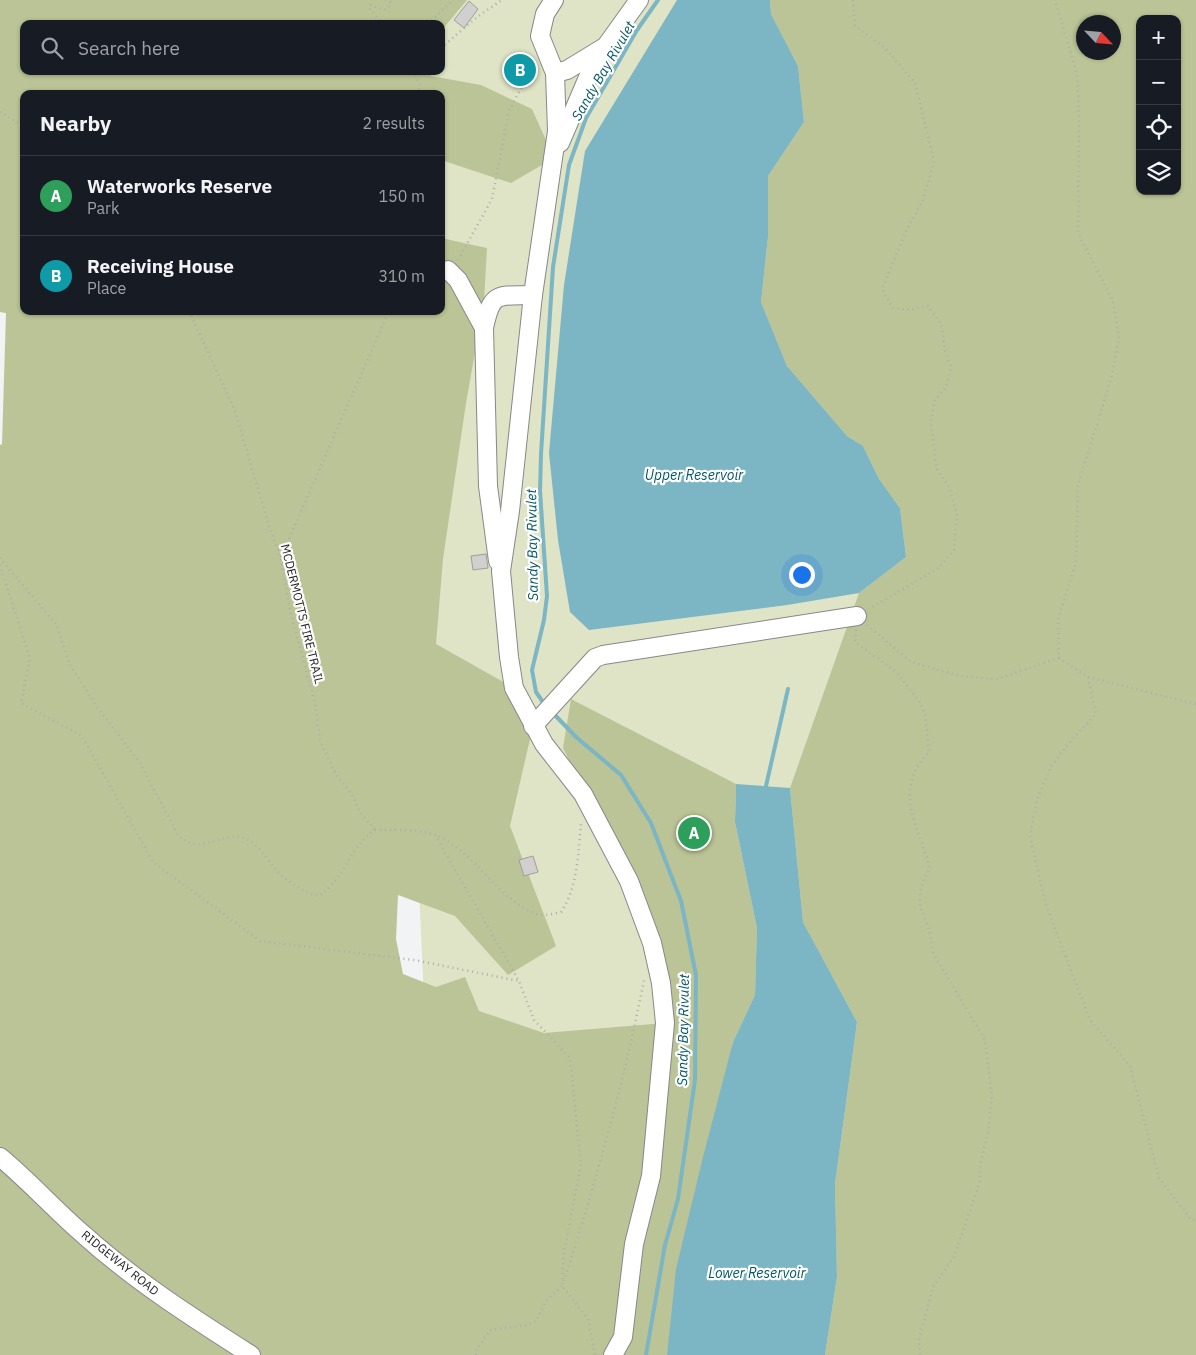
<!DOCTYPE html>
<meta charset="utf-8">
<style>
body{margin:0;font-family:"IBM Plex Sans",sans-serif;background:#20242c;color:#f1f3f6}
.controls{position:absolute;right:15px;top:15px;display:grid;overflow:hidden;border-radius:10px;box-shadow:0 1px 4px #0004}
.controls button{width:45px;height:45px;display:grid;place-items:center;padding:0;border:0;border-bottom:1px solid #363941;background:#171b24;color:#f1f3f6;font:25px sans-serif}
.compass{position:absolute;left:1076px;top:15px;width:45px;height:45px;border-radius:50%;background:#171b24;box-shadow:0 1px 4px #0004;rotate:116deg}
.you{position:absolute;left:801px;top:574px;width:18px;height:18px;margin:-12px;border:4px solid #fff;border-radius:50%;background:#1a73e8;box-shadow:0 0 0 8px #1a73e833}
.badge{display:grid;place-items:center;width:32px;height:32px;border-radius:50%;background:#7c3aed;color:#fff;font-size:16px;font-weight:700}
.pin{position:absolute;translate:-50% -50%;border:2px solid #fff;box-shadow:0 1px 5px #0006}
.list{margin:0;padding:0;list-style:none}
h2{display:flex;justify-content:space-between;align-items:center;height:65px;margin:0;padding:0 20px;font-size:21px}
h2 small{font-size:16px;font-weight:400;color:#9ea1a6}
.list li{display:grid;grid-template-columns:32px 1fr auto;gap:15px;align-items:center;box-sizing:border-box;height:80px;padding:0 20px;border-top:1px solid #363941}
.list b{display:block;font-size:19px;white-space:nowrap}
.list p{margin:0;font-size:16px;white-space:nowrap;color:#9ea1a6}
.list em{font-size:16px;font-style:normal;color:#9ea1a6}
.icon{flex:none;width:28px;height:28px;fill:none;stroke:currentColor;stroke-width:2;stroke-linecap:round;stroke-linejoin:round}
.map{position:relative;flex:none;width:1196px;height:1355px;overflow:hidden}
.search{position:absolute;background:#171b24;box-shadow:0 1px 4px #0004;left:20px;top:20px;width:425px;height:55px;display:flex;align-items:center;gap:12px;box-sizing:border-box;padding:0 18px;border-radius:10px;color:#9ea1a6;font-size:19px}
.panel{position:absolute;background:#171b24;box-shadow:0 1px 4px #0004;left:20px;top:90px;width:425px;height:225px;border-radius:10px}
.map>svg:first-child{display:block}
.green{fill:#dee4c5}
.forest{fill:#bbc496;fill-rule:evenodd}
.water{fill:#7cb5c3}
.lines{fill:none;stroke-linecap:round;stroke-linejoin:round}
.stream{stroke:#7cb5c3;stroke-width:4}
.building{fill:#d1d0ce;stroke:#9f9e9c}
.minor-casing{stroke:#87888a;stroke-width:20}
.path{stroke:#acadae;stroke-width:2.5;stroke-dasharray:1 4;stroke-linecap:butt}
.minor{stroke:#fff;stroke-width:18}
.labels{text-anchor:middle;stroke-width:4.5;stroke-linejoin:round;paint-order:stroke}
.street-label{font-size:12px;fill:#1f1f20;stroke:#fff}
.water-label{font-size:14px;font-style:italic;fill:#005766;stroke:#fff}
</style>
<div class="map">
<svg width="1196" height="1355" viewBox="0 0 1196 1355">
<rect width="100%" height="100%" fill="#f2f3f5"/>
<!-- green -->
<polygon class="green" points="380,0 934,0 994,1355 440,1355 393,311 441,311 441,94 383,71 441,71 441,24"/>
<!-- forest -->
<g class="forest">
<polygon points="0,0 467,0 441,31 441,24 24,24 24,71 430,71 431,76 481,85 532,109 554,158 511,183 441,160 441,94 24,94 24,311 441,311 441,238 487,248 484,302 466,403 443,559 436,644 514,688 533,726 510,826 556,946 508,975 455,916 398,895 396,939 403,974 436,987 465,977 479,1011 544,1033 665,1023 629,881 563,748 571,699 736,784 735,822 757,928 755,995 733,1042 667,1355 0,1355 0,445 2,444 6,313 0,312"/>
<path d="M770,0h426v1355h-371l12,-78 -2,-93 22,-162 -54,-100 -13,-134 69,-195 47,-36 -6,-49 -21,-29 -16,-33 -16,-10 -60,-70 -26,-64 7,-65v-61l36,-54 -6,-56 -27,-52zM1140,19h37v172h-37zM1084,22h30v30h-30z"/>
</g>
<!-- water -->
<g class="water">
<polygon points="677,0 770,0 771,14 798,66 804,122 768,176 768,237 761,302 787,366 847,436 863,446 879,479 900,508 906,557 859,593 787,605 589,630 570,612 558,540 549,453 564,285 585,151"/>
<polygon points="736,784 790,788 803,922 857,1022 835,1184 837,1277 825,1355 667,1355 676,1269 703,1157 733,1042 755,995 757,928 735,822"/>
</g>
<g class="lines">
<!-- stream -->
<g class="stream">
<polyline points="545,705 536,692 532,670 544,620 547,596 540,491 541,454 553,267 569,165 586,118 637,30 658,0"/>
<polyline points="552,712 576,737 621,775 651,823 681,901 696,975 695,1080 678,1199 665,1245 646,1355"/>
<polyline points="766,786 788,689"/>
</g>
</g>
<!-- building -->
<g class="building">
<polygon points="469,1 478,9 464,28 454,20"/>
<polygon points="520,60 529,65 520,81 511,75"/>
<polygon points="486,554 488,568 473,570 471,556"/>
<polygon points="533,856 538,872 524,876 519,860"/>
</g>
<g class="lines">
<!-- minor casing -->
<g class="minor-casing">
<g id="minor">
<polyline points="554,0 545,14 540,36 555,73 557,131 533,295 510,511 501,571 509,657 514,688 544,744 583,794 629,881 652,943 661,983 665,1023 651,1176 634,1244 623,1337 613,1355"/>
<polyline points="555,73 567,70 603,48"/>
<polyline points="560,143 589,75 606,46 639,0"/>
<polyline points="448,270 458,280 484,328"/>
<path d="M498,561l-10,-75 -4,-158c8,-38 14,-32 49,-33"/>
<polyline points="533,726 595,658 603,655 857,616"/>
<path d="M0,1157c29,24 55,53 84,78 51,46 109,83 167,120"/>
</g>
</g>
<!-- path -->
<g class="path">
<polyline points="385,0 390,2 390,6 384,10 371,5 369,8 379,20 387,24"/>
<polyline points="853,0 855,26 885,48 915,83 934,161 923,200 906,231 882,289 893,308 911,310 928,306 941,324 945,350 951,367 946,387 934,402 931,421 936,467 949,487 957,514 954,550 939,568 869,609"/>
<polyline points="422,24 432,20 453,0"/>
<polyline points="441,48 477,17 502,0"/>
<polyline points="412,71 420,85 418,94"/>
<polyline points="0,112 24,126"/>
<polyline points="458,260 492,199 509,111 531,69 532,57"/>
<polyline points="189,311 235,411 270,529 281,558 290,611 315,703 320,740 335,773 351,793 361,813 375,830"/>
<polyline points="281,557 389,311"/>
<path d="M0,558l56,66 14,41 27,42 43,56 38,72c23,21 38,-1 62,2 17,2 28,26 40,37 12,10 24,19 39,22 28,-20 29,-48 56,-66"/>
<polyline points="0,565 30,659 21,703 82,736 153,862 260,941 414,960 519,981"/>
<polyline points="867,625 911,662 960,676 997,679 1059,658 1058,619 1076,563 1078,485 1111,379 1119,338 1113,301 1078,233 1079,116 1077,74 1055,0"/>
<path d="M856,630l-1,12 41,30 24,30 5,12 4,38c-37,37 -11,74 1,116 -24,41 2,46 2,83l53,89 7,57 -4,35 -8,34v15l-26,76 -21,30 -14,52 1,16"/>
<polyline points="1059,658 1088,677 1096,714 1068,744 1052,765 1037,799 1030,837 1046,905 1090,1020 1130,1066 1159,1178 1190,1218 1196,1221"/>
<polyline points="1088,677 1196,704"/>
<path d="M375,830c17,0 46,-1 61,5 36,15 65,66 98,78 9,4 18,1 27,-1 17,-25 17,-59 20,-88"/>
<polyline points="435,835 519,981 534,1020 570,1058 581,1165 564,1251 562,1286 588,1319 595,1355"/>
<path d="M564,1281c32,-100 60,-198 80,-301"/>
<polyline points="476,1355 475,1352 490,1330 527,1325 536,1321 546,1301 562,1286"/>
</g>
<!-- minor -->
<use href="#minor" class="minor"/>
</g>
<g class="labels">
<!-- street labels -->
<g class="street-label">
<text transform="translate(302 614) rotate(76)" y="4">MCDERMOTTS FIRE TRAIL</text>
<text transform="translate(120 1263) rotate(39)" y="4">RIDGEWAY ROAD</text>
</g>
<!-- water labels -->
<g class="water-label">
<text transform="translate(603 71) rotate(-60)" y="5">Sandy Bay Rivulet</text>
<text x="694" y="480">Upper Reservoir</text>
<text transform="translate(532 545) rotate(-91)" y="5">Sandy Bay Rivulet</text>
<text transform="translate(683 1030) rotate(-89)" y="5">Sandy Bay Rivulet</text>
<text x="757" y="1278">Lower Reservoir</text>
</g>
</g>
</svg>
<div class="controls">
<button>+</button>
<button>−</button>
<button><svg class="icon" aria-label="locate" viewBox="0 0 24 24"><circle cx="12" cy="12" r="6"/><path d="M12 2v4M12 18v4M2 12h4M18 12h4"/></svg></button>
<button><svg class="icon" aria-label="layers" viewBox="0 0 24 24"><path d="M12 4l9 5-9 5-9-5zM3 14l9 5 9-5"/></svg></button>
</div>
<svg class="compass" viewBox="-18 -18 36 36"><path d="M0-13l5 13h-10z" fill="#e53935"/><path d="M0 13l5-13h-10z" fill="#9ea1a6"/></svg>
<div class="you"></div>
<div class="pin badge" style="left:694px;top:833px;background:#2e9e5b">A</div>
<div class="pin badge" style="left:520px;top:70px;background:#0f9aa8">B</div>
<div class="search"><svg class="icon" aria-label="search" viewBox="0 0 24 24"><circle cx="10" cy="10" r="6"/><path d="M15 15l6 6"/></svg>Search here</div>
<section class="panel">
<h2>Nearby<small>2 results</small></h2>
<ul class="list">
<li><span class="badge" style="background:#2e9e5b">A</span><div><b>Waterworks Reserve</b><p>Park</p></div><em>150 m</em></li>
<li><span class="badge" style="background:#0f9aa8">B</span><div><b>Receiving House</b><p>Place</p></div><em>310 m</em></li>
</ul>
</section>
</div>
